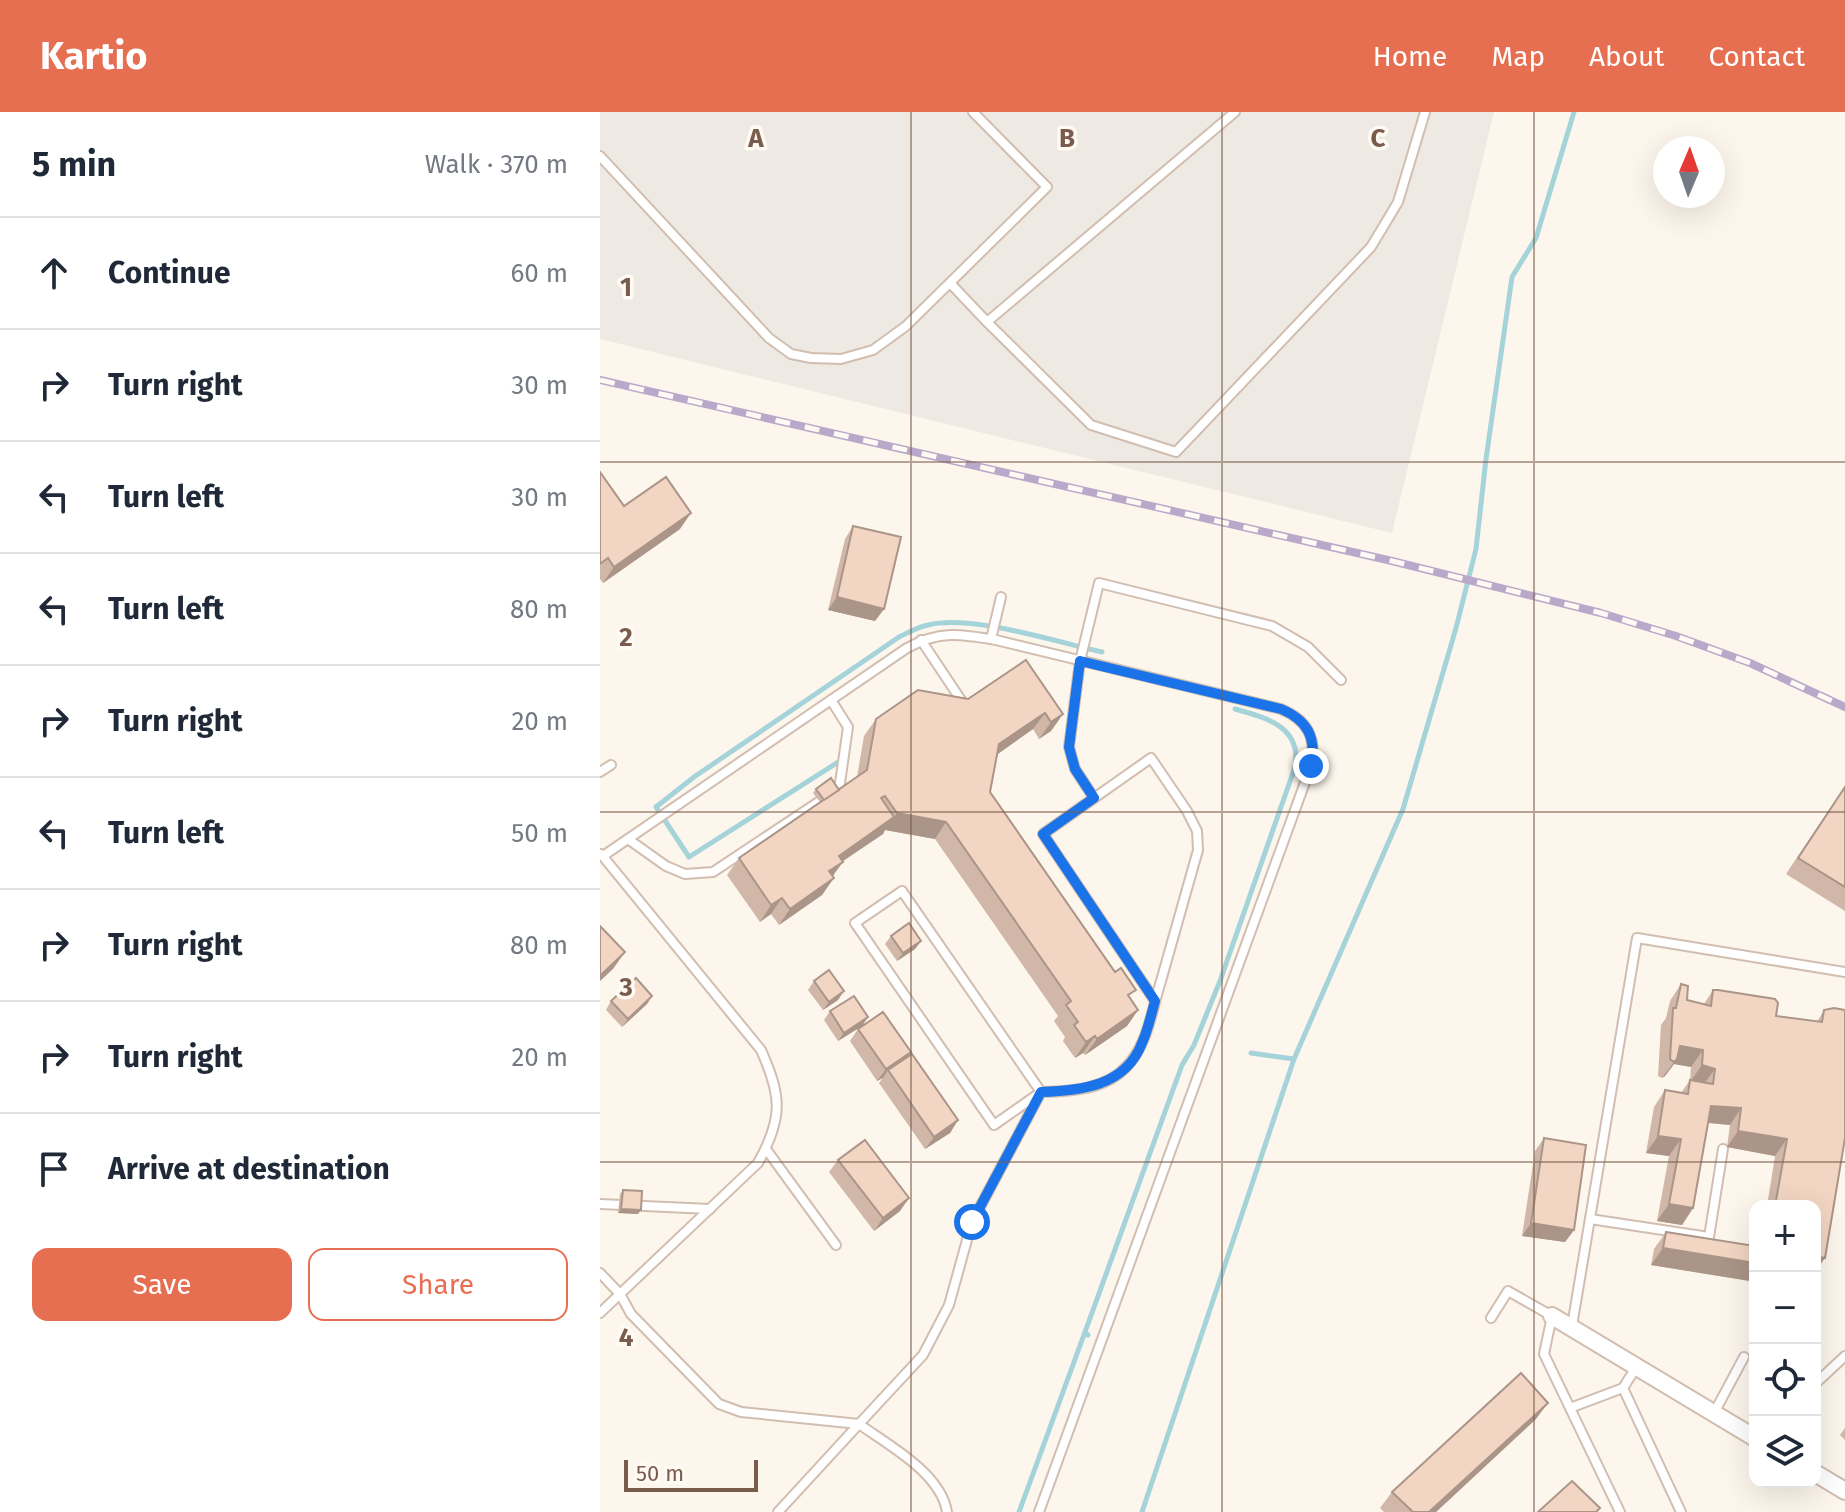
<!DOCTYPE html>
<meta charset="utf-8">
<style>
body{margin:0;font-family:"Fira Sans",sans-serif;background:#f2f2f3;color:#1f2937}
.controls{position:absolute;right:24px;bottom:24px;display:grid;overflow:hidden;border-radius:16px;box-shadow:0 8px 32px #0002}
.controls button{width:72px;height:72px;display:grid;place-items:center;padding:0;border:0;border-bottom:2px solid #e0e1e3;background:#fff;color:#1f2937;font:40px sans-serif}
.compass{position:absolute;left:1053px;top:24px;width:72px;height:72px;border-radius:50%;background:#fff;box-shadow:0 8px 32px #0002;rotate:2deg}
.scale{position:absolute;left:24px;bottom:20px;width:134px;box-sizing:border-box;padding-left:8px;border:4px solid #7a5c4d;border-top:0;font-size:22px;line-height:28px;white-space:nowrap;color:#7a5c4d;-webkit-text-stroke:6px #fffaf3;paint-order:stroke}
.stop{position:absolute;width:24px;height:24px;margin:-18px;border:6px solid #1a73e8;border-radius:50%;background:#fff}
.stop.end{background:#1a73e8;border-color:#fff;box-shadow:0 2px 8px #0008}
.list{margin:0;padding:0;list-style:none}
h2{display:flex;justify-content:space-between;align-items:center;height:104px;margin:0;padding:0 32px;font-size:34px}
h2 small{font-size:26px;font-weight:400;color:#747a83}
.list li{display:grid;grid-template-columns:52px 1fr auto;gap:24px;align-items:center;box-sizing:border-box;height:112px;padding:0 32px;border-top:2px solid #e0e1e3}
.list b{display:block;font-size:30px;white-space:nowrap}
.list em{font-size:26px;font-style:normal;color:#747a83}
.actions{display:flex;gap:16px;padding:24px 32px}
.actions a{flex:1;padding:18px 0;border:2px solid #e76f51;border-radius:16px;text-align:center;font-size:28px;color:#e76f51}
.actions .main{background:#e76f51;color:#fff}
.icon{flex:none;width:44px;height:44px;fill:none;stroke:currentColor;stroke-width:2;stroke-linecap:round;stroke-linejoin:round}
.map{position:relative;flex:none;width:1245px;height:1400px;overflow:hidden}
header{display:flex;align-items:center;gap:48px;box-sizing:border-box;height:112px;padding:0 40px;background:#e76f51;color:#fff}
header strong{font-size:38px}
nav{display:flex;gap:44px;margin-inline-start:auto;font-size:28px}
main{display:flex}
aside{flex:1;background:#fff}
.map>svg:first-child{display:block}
.industrial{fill:#efe9e4}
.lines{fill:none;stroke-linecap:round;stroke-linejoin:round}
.stream{stroke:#a5d3da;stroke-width:5}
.service-casing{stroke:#d1beb0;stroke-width:12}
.minor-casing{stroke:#d1beb0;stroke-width:20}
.service{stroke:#fff;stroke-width:8}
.minor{stroke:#fff;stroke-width:16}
.rail-casing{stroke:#b9a8c9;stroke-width:8}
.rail{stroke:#fffaf3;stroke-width:5;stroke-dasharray:15;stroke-linecap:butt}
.wall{fill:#d1b7a8}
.shaded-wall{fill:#aa9588}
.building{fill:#f3d5c3;stroke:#aa9588;stroke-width:2}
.route{stroke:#1a73e8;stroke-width:10}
.grid{fill:none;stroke:#7a5c4d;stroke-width:2;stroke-opacity:0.55}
.grid-label{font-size:26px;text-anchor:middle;font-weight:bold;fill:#7a5c4d;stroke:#fffaf3;stroke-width:7;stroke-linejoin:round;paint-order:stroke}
</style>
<header>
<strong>Kartio</strong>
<nav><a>Home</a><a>Map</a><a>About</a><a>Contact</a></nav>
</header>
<main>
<aside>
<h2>5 min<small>Walk · 370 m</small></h2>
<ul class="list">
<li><svg class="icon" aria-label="ahead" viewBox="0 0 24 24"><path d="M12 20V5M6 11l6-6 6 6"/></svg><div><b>Continue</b></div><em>60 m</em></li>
<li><svg class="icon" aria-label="right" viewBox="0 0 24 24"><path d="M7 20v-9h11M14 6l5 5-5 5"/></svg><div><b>Turn right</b></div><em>30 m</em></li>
<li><svg class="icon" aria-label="left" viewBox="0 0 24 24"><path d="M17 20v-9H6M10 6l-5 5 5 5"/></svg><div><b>Turn left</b></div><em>30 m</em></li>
<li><svg class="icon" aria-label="left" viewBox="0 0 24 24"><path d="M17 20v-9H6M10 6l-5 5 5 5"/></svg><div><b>Turn left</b></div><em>80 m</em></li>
<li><svg class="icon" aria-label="right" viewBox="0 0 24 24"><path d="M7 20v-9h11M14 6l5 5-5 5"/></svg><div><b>Turn right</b></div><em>20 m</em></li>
<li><svg class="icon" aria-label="left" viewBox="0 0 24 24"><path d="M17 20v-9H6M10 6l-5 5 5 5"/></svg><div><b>Turn left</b></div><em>50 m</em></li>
<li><svg class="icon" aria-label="right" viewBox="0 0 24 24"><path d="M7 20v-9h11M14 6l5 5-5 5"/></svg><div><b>Turn right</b></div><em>80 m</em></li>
<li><svg class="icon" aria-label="right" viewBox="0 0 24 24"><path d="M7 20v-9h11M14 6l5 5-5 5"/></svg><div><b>Turn right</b></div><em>20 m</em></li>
<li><svg class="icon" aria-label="arrive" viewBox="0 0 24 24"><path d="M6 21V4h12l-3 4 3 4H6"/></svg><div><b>Arrive at destination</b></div></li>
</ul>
<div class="actions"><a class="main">Save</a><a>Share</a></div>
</aside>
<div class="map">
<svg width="1245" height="1400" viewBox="0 0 1245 1400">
<rect width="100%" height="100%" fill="#fdf6ec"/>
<!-- industrial -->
<polygon class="industrial" points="0,0 894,0 792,421 0,227"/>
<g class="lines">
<!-- stream -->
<g class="stream">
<path d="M243,647l-154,98 -33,-50 38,-30 205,-140c10,-5 19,-10 29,-12 43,-11 129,17 174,27"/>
<polyline points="651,941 694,947"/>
<path d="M485,1220l97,-267 12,-20 26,-64 75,-214c7,-40 -28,-49 -60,-58"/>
<polyline points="419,1400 485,1220 488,1223"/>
<polyline points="542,1400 694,947 803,697 856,516 876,437 886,347 912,165 936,126 974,0"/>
</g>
<!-- service casing -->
<g class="service-casing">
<g id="service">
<polyline points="0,44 169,226 191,242 211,246 241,247 273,238 306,214 447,75 373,0"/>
<polyline points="350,171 387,210 635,0"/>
<polyline points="387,210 491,313 576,340 771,135 798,90 825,0"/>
<polyline points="391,527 401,485"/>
<polyline points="321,528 365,594"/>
<polyline points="0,660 11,653"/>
<polyline points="494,686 475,657 469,635 480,549 499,471 672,514 708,535 741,568"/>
<polyline points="28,727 66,754 85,762 113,760 235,679 240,671 248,615 231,588"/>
<path d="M3,744l304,-208c33,-18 54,-14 89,-8l285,69c26,11 36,28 30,57l-272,746"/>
<polygon points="302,779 441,980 394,1013 255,811"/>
<polyline points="166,1037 236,1133"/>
<polyline points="0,1092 110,1097"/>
<polyline points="990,1107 1109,1125 1123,1037"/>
<path d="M0,1161l20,21 11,20 88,90 22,8 118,12 64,-69 26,-50 23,-83 69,-130c30,-1 65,-2 86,-26 21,-22 25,-57 34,-85 12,-44 25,-87 37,-131l-1,-19 -10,-20 -36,-53 -108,76 112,167"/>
<path d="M0,1201l158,-150c25,-45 24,-66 3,-113l-160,-196"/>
<polyline points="891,1206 908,1179 952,1204 944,1242 1020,1400"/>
<polyline points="972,1214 1037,826 1245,860"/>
<polyline points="1215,1272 1245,1244"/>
<polyline points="1023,1276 1081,1400"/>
<polyline points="970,1296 1023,1276 1037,1254"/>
<polyline points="1114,1301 1144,1245"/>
<path d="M178,1400l81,-88c29,21 82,49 88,88"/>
</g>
</g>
<!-- minor casing -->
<g class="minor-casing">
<g id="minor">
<polyline points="952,1204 1155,1326"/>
<polyline points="1215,1361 1245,1379"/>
</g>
</g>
<!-- service -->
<use href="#service" class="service"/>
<!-- minor -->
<use href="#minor" class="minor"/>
<!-- rail casing -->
<g class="rail-casing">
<polyline id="rail" points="0,268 792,449 1001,501 1076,524 1150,551 1245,595"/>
</g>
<!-- rail -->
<use href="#rail" class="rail"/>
</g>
<!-- wall -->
<g class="wall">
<polygon points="0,360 24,394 80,417 3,471 0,467"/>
<polygon points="253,414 284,497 275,509 228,498 245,427"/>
<polygon points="318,578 463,602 451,619 439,627 433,617 397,642 390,680 538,898 527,914 485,943 483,941 475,946 463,929 465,925 454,909 458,904 335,727 285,718 283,722 242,749 222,783 179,813 171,802 160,810 127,763 139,746 220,690 213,681 216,677 238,678 257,665 264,624 276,607"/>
<polygon points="1245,674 1245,799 1186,762"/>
<polygon points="291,824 321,829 315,837 297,849 285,832"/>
<polygon points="214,869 238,888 223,898 208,878"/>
<polygon points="1081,872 1087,888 1104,892 1113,878 1176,904 1217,910 1224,898 1215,1094 1167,1094 1175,1044 1127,1035 1130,1013 1108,1011 1093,1096 1082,1113 1057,1109 1069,1044 1046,1041 1054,995 1065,978 1081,981 1090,968 1091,955 1074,952 1065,964 1062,966 1058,964 1061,913 1066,906 1070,889"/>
<polygon points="52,884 47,892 22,915 6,898 11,889"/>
<polygon points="230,899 268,905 262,914 238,929 224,908"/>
<polygon points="258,917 307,945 358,1008 350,1021 325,1037 279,971 283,966 277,969 250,929"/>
<polygon points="944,1026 974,1118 965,1130 922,1124 935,1039"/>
<polygon points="238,1048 300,1099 274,1119 229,1060"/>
<polygon points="23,1078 38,1102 18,1101 20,1082"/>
<polygon points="1066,1120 1150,1169 1051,1153 1054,1137"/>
<polygon points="936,1307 836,1400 784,1400 780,1396 792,1380"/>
<polygon points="1245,1316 1245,1328 1240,1323"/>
</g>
<!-- shaded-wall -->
<g class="shaded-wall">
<polygon points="91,401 80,417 3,471 14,455"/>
<polygon points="237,485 284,497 275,509 228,498"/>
<polygon points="445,601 433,617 388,649 399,632"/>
<polygon points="463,602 451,619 439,627 451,610"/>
<polygon points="297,701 346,710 335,727 285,718 283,722 227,760 239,744 294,705"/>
<polygon points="243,750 231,766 229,759"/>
<polygon points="234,766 222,783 179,813 190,797"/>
<polygon points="182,786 171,802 160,810 171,793"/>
<polygon points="321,829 315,837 297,849 303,841"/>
<polygon points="25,840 13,857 0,869 0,864"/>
<polygon points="244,879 238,888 223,898 229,890"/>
<polygon points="52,884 47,892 22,915 28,907"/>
<polygon points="538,898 527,914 485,943 497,927"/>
<polygon points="268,905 262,914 238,929 244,921"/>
<polygon points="495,924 483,941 475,946 486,930"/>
<polygon points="1080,934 1103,938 1091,955 1074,952 1065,964 1062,966 1074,950"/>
<polygon points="311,940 302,953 288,958 283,966 277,969 286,957"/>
<polygon points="1102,953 1115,957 1103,973 1090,970"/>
<polygon points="1111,994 1141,996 1130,1013 1100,1010"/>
<polygon points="358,1008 350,1021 325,1037 334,1025"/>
<polygon points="1138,1019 1187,1027 1175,1044 1127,1035"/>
<polygon points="1058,1024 1081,1027 1069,1044 1046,1041"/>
<polygon points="309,1086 300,1099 274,1119 283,1106"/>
<polygon points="1069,1092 1093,1096 1082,1113 1057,1109"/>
<polygon points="21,1097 41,1098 38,1102 18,1101"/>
<polygon points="931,1111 974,1118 965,1130 922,1124"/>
<polygon points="1063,1136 1155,1151 1155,1162 1150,1169 1051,1153"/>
<polygon points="1215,1144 1225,1146 1215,1160"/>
<polygon points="948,1291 936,1307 836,1400 829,1400"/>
</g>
<!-- building -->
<g class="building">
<polygon points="0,360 24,394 66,365 91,401 14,455 8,446 0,452"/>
<polygon points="253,414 301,425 284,497 237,485"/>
<polygon points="426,548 463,602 451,610 445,601 399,632 390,680 515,860 521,856 536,878 528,883 538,898 497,927 495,924 486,930 474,913 478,910 466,893 471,889 346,710 297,701 285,684 281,686 294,705 239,744 243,750 229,759 234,766 190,797 182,786 171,793 139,746 267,658 276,607 318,578 368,587"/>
<polygon points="231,666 239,678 224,688 216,677"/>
<polygon points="1245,675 1245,775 1198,746"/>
<polygon points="309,811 321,829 303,841 291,824"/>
<polygon points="0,814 25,840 0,864"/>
<polygon points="229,858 244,879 229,890 214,869"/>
<polygon points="36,866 52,884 28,907 11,889"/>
<polygon points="1081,872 1088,874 1087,888 1111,894 1113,878 1118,878 1175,887 1178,891 1176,904 1222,910 1224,898 1234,896 1245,898 1245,1026 1225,1146 1215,1144 1215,1094 1175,1094 1187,1027 1138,1019 1141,996 1111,994 1093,1096 1069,1092 1081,1027 1058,1024 1065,978 1088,982 1090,968 1113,972 1115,957 1102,953 1103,938 1080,934 1077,947 1074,950 1070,947 1073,896 1076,896"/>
<polygon points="254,884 268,905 244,921 230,899"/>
<polygon points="283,900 311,940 286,957 258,917"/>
<polygon points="312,942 358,1008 334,1025 288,958"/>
<polygon points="944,1026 986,1033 974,1118 931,1111"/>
<polygon points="265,1028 309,1086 283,1106 238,1048"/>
<polygon points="23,1078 42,1079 41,1098 21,1097"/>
<polygon points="1066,1120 1155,1134 1155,1151 1063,1136"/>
<polygon points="921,1261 948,1291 829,1400 813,1400 792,1380"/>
<polygon points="972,1369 1000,1396 996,1400 938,1400"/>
</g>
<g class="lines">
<!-- route -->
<path class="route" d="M372,1110l69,-130c39,-1 85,-6 101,-49 6,-13 9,-28 13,-42l-112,-167 51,-36 -19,-29 -6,-22 11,-86 201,48c26,11 36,28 30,57"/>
</g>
<!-- grid -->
<path class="grid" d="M311,0v1400M622,0v1400M934,0v1400M0,350h1245M0,700h1245M0,1050h1245"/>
<g class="grid-label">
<text x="156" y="35">A</text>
<text x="467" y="35">B</text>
<text x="778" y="35">C</text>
<text x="26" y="184">1</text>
<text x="26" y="534">2</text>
<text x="26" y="884">3</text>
<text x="26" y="1234">4</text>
</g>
</svg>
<div class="controls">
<button>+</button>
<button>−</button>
<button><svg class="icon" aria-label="locate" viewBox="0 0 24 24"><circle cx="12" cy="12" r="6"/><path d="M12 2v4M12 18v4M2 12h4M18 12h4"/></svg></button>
<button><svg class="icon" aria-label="layers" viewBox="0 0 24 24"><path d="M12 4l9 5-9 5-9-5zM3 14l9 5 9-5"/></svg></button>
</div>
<svg class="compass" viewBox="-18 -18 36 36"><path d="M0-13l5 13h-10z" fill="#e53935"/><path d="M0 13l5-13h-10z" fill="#747a83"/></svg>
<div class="scale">50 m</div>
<div class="stop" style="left:372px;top:1110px"></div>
<div class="stop end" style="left:711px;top:654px"></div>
</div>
</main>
